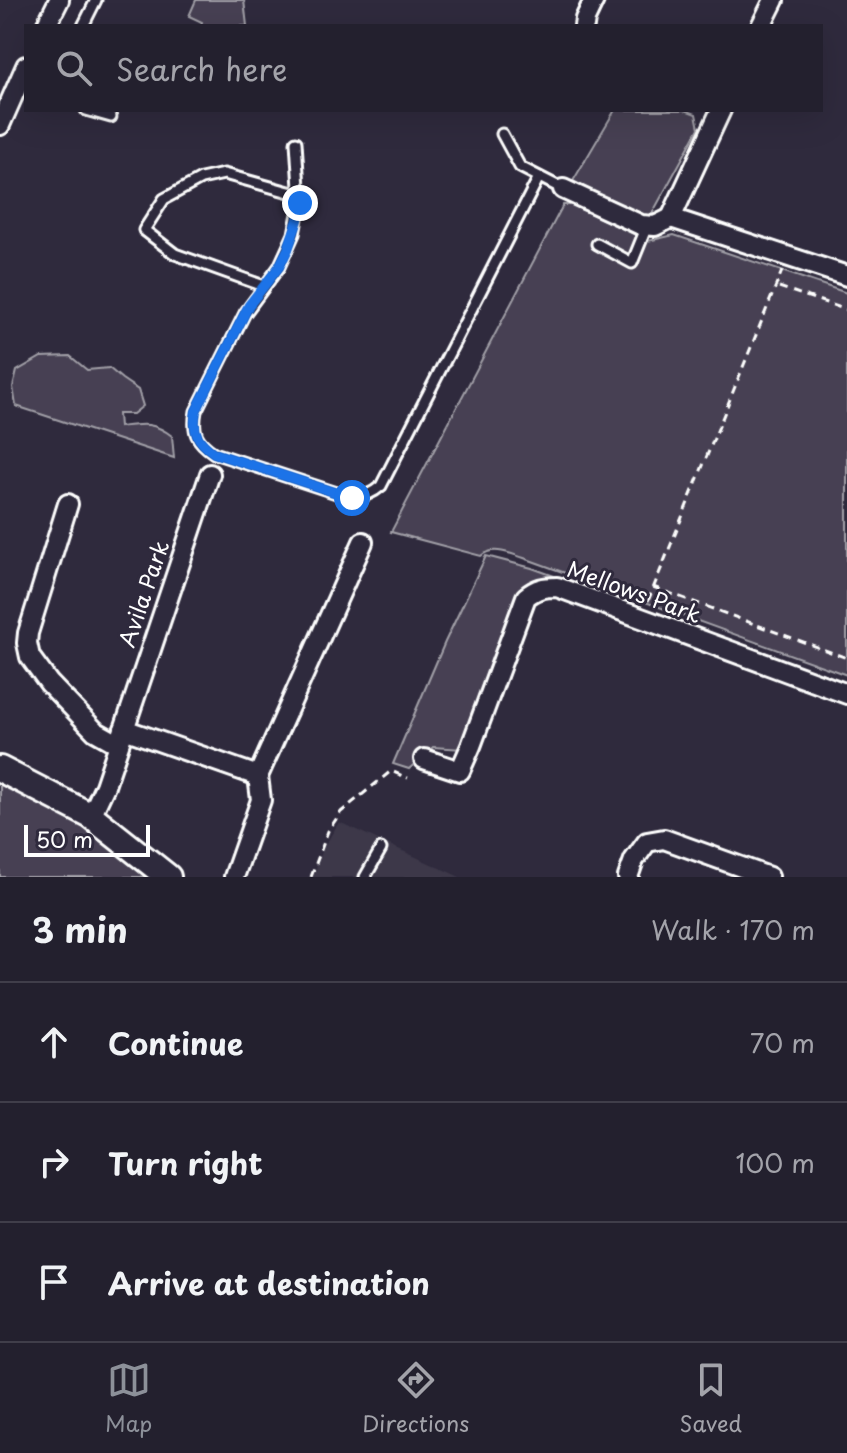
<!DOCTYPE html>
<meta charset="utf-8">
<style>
body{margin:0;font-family:"Playpen Sans",sans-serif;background:#2b2836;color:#f1f3f6}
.scale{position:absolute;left:24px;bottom:20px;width:126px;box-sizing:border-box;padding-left:8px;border:4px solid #fff;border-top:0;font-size:22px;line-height:28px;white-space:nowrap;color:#fff;-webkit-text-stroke:6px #2f2a3d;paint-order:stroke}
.stop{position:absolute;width:24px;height:24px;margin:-18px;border:6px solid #1a73e8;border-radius:50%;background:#fff}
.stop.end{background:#1a73e8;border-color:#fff;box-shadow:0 2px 8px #0008}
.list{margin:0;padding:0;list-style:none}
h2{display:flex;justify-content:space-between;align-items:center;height:104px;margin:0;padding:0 32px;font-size:34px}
h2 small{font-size:26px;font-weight:400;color:#a3a3aa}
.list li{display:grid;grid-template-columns:52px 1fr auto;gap:24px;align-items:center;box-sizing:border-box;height:120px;padding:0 32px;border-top:2px solid #403e4a}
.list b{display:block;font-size:30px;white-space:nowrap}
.list em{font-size:26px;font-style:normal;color:#a3a3aa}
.icon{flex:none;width:44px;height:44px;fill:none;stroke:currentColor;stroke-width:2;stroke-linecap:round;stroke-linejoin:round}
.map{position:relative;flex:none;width:847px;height:877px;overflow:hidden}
.search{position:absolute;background:#23202e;box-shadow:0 8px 32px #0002;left:24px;right:24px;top:24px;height:88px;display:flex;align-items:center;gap:20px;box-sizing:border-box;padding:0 28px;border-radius:0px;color:#a3a3aa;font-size:30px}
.sheet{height:464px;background:#23202e}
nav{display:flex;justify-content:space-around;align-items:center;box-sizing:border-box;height:112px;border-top:2px solid #403e4a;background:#23202e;font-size:22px;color:#a3a3aa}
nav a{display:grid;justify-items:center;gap:4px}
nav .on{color:#8c9099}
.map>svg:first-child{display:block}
.built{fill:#3c3749}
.green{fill:#464152;stroke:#a2a0a8;stroke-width:2}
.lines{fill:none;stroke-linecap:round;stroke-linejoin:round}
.service-casing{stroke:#fff;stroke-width:15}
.minor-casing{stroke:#fff;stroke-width:24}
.tertiary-casing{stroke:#fff;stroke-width:30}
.path{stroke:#fff;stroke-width:3;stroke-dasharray:8 6;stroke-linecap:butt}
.service{stroke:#2f2a3d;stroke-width:9}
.minor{stroke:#2f2a3d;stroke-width:18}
.tertiary{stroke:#2f2a3d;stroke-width:24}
.route{stroke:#1a73e8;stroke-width:10}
.labels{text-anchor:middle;stroke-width:6;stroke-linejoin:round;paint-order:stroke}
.street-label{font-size:22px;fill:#fff;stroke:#2f2a3d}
</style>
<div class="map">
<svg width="847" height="877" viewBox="0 0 847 877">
<rect width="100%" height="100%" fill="#2f2a3d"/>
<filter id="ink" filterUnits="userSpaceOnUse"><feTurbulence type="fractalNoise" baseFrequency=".0125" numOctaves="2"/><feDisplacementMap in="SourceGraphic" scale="16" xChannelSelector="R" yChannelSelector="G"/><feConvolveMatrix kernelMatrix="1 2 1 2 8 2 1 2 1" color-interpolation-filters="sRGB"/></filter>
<g filter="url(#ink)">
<!-- built -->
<polygon class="built" points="339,822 460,877 313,877 323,849"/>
<!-- green -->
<g class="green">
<polygon points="196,0 244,0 247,26 201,26 202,22 189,16"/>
<polygon points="615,110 685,110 696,114 699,128 652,214 640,218 573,181"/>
<path d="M563,205h10l75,36 26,-6 173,58v382l-323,-117c-13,-4 -31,-13 -43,-2l-90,-24z"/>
<path d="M70,356l17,14 22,-2 13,11 16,11 5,16 -10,8h-15l1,13c22,-3 34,-6 53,9l2,22 -158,-52 -3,-19 4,-16 24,-14z"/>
<polygon points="486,556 532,568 557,577 557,587 535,589 463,749 433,747 409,769 393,764 445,642"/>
<polygon points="0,779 91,830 149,877 0,877"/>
</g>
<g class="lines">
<!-- service casing -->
<g class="service-casing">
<g id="service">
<polyline points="83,26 96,0"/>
<polyline points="86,110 111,117"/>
<polyline points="502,134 520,167 563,189"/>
<path d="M296,142l4,61 -6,31 -15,33 -34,46 -49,98c-4,21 0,30 18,42l138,45c12,-1 20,-4 29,-12l158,-309"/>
<polyline points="597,244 632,263 647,226"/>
<polyline points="264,286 175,254 144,230 164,199 201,179 224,174 300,195"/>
<polyline points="365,877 381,849"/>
</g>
</g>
<!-- minor casing -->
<g class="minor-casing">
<g id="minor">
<polyline points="46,26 59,0"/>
<polyline points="584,26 585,19 594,0"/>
<polyline points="761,26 774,0"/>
<polyline points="0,125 26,66"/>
<polyline points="563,189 641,225 655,226 671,218"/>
<polyline points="671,218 847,276"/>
<polyline points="671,218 721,110"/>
<polyline points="68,504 28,633 27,643 30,657 49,683 95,731 118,744"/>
<polyline points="124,729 258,776"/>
<path d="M424,759l36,12 11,-25 55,-149c11,-9 18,-10 31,-10l290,107"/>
<polyline points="91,816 105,786 210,474"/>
<polyline points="234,877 261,800 258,776 363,542"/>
<polyline points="628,877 634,860 647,842 664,839 769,877"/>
</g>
</g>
<!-- tertiary casing -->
<g class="tertiary-casing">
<polyline id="tertiary" points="0,769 91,816 168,877"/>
</g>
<!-- path -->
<g class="path">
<polyline points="779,287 847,310"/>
<polyline points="653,587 847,658"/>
<polyline points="648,601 782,271"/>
<polyline points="311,877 328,831 341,812 391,771 408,778"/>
</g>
<!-- service -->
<use href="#service" class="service"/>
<!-- minor -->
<use href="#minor" class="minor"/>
<!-- tertiary -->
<use href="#tertiary" class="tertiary"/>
</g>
</g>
<g class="lines" filter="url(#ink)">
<!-- route -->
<path class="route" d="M300,203l-2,17 -10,29 -9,18 -30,38 -53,106c-4,21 1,30 18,42l138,45"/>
</g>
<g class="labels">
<!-- street labels -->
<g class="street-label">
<text transform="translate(634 592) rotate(20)" y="8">Mellows Park</text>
<text transform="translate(144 594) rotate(-71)" y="8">Avila Park</text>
</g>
</g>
</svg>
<div class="scale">50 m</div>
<div class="stop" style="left:352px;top:498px"></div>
<div class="stop end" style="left:300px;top:203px"></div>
<div class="search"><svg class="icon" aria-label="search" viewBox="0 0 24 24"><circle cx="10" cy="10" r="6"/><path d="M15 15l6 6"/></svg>Search here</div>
</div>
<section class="sheet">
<h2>3 min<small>Walk · 170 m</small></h2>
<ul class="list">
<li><svg class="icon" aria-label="ahead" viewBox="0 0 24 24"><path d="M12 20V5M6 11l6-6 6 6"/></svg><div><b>Continue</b></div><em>70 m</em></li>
<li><svg class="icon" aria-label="right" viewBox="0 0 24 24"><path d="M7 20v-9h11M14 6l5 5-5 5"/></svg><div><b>Turn right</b></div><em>100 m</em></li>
<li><svg class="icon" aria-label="arrive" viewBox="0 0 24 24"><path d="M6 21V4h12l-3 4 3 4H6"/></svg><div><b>Arrive at destination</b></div></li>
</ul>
</section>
<nav>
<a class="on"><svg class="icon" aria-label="map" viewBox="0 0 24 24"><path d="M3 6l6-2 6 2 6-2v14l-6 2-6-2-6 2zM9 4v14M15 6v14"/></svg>Map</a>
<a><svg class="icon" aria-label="directions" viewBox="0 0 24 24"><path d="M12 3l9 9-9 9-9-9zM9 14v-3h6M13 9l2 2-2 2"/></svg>Directions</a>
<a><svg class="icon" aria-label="saved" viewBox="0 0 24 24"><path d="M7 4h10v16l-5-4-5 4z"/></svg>Saved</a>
</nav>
